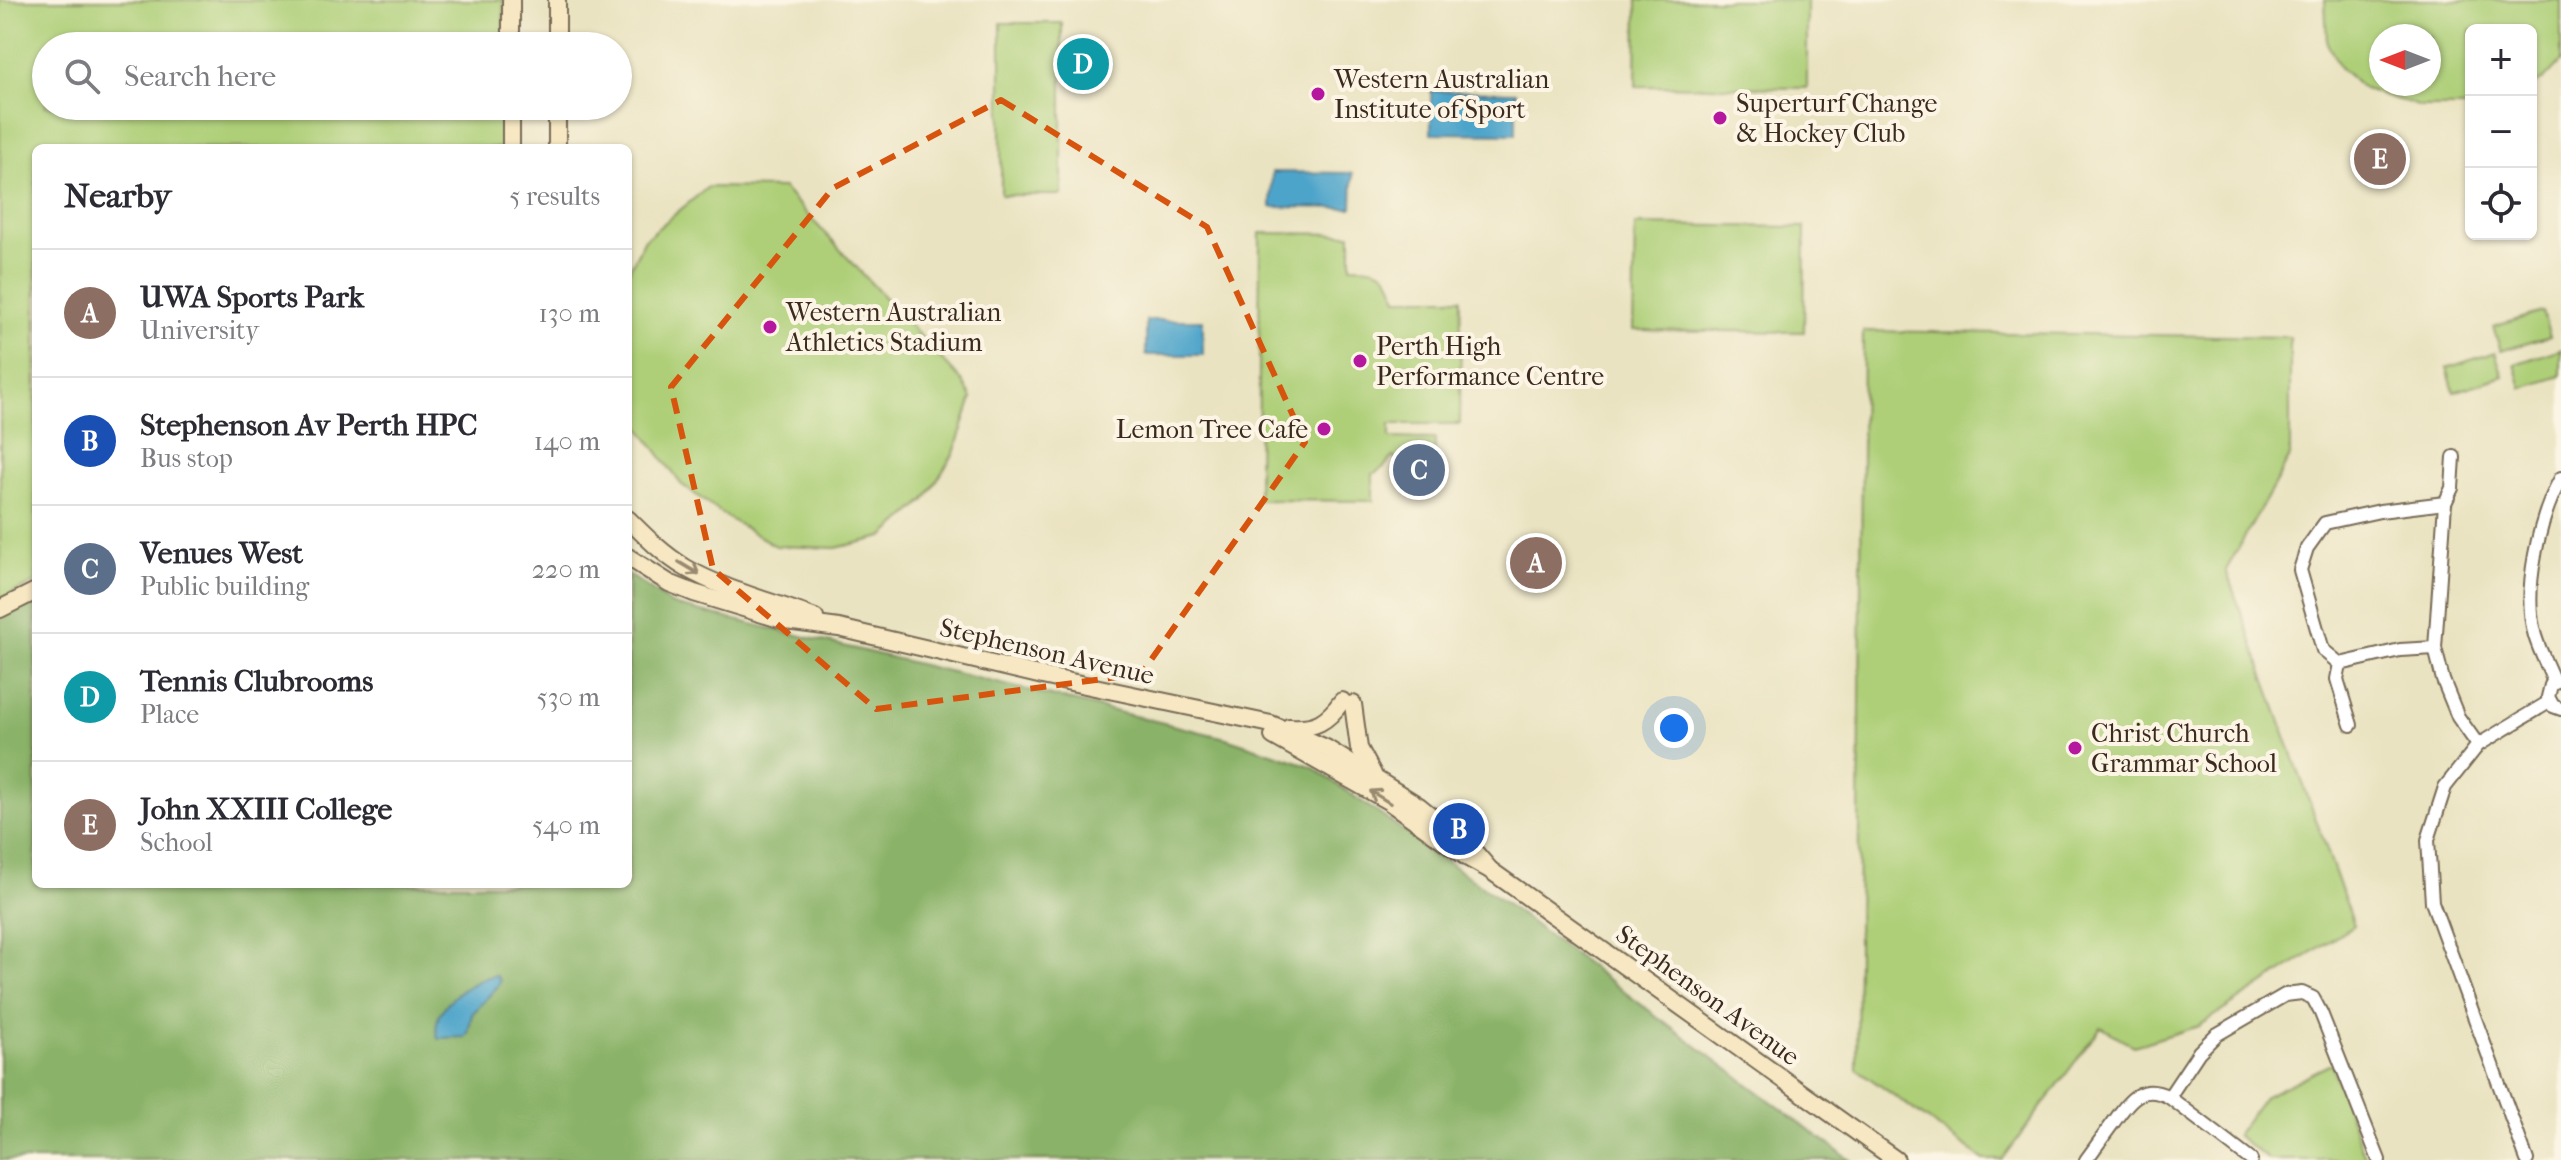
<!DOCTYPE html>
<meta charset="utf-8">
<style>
body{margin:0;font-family:"IM FELL French Canon",serif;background:#f2f2f3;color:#2b2b33}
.controls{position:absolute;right:24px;top:24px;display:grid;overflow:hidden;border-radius:12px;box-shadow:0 2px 6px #0004}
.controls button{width:72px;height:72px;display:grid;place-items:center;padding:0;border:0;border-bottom:2px solid #e1e1e2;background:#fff;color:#2b2b33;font:40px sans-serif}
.compass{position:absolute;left:2369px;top:24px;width:72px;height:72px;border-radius:50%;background:#fff;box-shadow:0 2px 6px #0004;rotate:270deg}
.you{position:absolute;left:1674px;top:728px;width:28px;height:28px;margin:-20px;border:6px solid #fff;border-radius:50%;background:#1a73e8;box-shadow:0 0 0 12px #1a73e833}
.badge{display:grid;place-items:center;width:52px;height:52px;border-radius:50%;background:#b45309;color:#fff;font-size:26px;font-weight:700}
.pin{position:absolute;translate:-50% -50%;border:4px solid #fff;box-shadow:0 2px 8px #0006}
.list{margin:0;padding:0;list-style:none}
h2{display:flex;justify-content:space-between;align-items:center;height:104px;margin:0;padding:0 32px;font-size:34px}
h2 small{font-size:26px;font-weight:400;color:#7c7c81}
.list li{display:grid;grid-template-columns:52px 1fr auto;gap:24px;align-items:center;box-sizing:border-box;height:128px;padding:0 32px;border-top:2px solid #e1e1e2}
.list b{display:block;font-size:30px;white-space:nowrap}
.list p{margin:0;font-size:26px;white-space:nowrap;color:#7c7c81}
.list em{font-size:26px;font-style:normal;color:#7c7c81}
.icon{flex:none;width:44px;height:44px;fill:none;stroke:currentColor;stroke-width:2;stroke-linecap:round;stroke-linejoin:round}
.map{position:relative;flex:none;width:2561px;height:1160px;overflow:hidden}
.search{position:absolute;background:#fff;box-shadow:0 2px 6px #0004;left:32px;top:32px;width:600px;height:88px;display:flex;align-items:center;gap:20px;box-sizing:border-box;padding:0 28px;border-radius:44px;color:#7c7c81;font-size:30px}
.panel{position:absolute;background:#fff;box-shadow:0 2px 6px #0004;left:32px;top:144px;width:600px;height:744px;border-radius:12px}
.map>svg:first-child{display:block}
.green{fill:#aecf78;stroke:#747c4b;stroke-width:2;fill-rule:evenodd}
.forest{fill:#8ab268;stroke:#626e43;stroke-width:2}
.water{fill:#4ea4ca;stroke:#446774;stroke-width:2}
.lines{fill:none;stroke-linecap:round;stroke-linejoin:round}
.street-casing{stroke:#786b57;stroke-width:16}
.secondary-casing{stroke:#786b57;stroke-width:20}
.street{stroke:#fff;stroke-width:12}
.secondary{stroke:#f7e8c3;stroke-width:16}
.oneway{stroke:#998970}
.marked{fill:none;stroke:#d7540e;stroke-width:6;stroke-dasharray:16 10;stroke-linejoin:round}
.poi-dot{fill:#b5179e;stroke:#fcf5e5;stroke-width:3}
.labels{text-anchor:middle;stroke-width:8;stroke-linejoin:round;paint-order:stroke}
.poi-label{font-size:26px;fill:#3b2a1e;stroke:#fcf5e5;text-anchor:start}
.street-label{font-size:26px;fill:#3b2a1e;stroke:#fcf5e5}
</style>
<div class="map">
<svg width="2561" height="1160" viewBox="0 0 2561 1160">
<rect width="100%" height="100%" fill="#fcf5e5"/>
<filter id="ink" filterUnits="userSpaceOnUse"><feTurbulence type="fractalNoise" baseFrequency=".0125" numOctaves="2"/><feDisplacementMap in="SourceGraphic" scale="16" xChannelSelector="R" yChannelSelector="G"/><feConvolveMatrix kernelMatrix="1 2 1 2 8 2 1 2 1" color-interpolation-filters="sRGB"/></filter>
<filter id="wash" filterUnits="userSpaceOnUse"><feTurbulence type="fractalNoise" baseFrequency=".006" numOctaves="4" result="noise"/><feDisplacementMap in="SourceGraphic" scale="32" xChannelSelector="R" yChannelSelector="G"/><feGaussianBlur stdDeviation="1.8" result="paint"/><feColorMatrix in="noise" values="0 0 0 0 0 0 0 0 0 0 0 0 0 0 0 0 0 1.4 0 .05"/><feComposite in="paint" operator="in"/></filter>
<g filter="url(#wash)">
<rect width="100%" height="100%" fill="#eae3c1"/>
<!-- green -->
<g class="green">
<polygon points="0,0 503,0 504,46 46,46 46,106 504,106 504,148 36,148 36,582 0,599"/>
<polygon points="1637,0 1807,0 1807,88 1636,86"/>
<path d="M2325,0h236v61l-18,19 -12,7v-57h-60v77h-50l-57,-18 -23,-20 -14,-26zM2429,36v48h-48v-48z"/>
<rect x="1001" y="23" width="61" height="172"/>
<polygon points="708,187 783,188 963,382 972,398 954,453 925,500 883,537 836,548 776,546 728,518 681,484 628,411 628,272 645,239"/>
<polygon points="1635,225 1805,227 1804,332 1633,330"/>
<path d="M1260,233l91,1v32c29,1 38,1 46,32h64l-1,126h-70v14l45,1v45h-32v-18l-10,-9 -9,10 -11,7v27l-115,-1z"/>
<polygon points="2542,312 2550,336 2501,351 2493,327"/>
<polygon points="1863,331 2290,337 2290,457 2226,570 2354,925 2199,1026 2134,1046 2101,1027 2002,1160 1984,1160 1857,1069"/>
<polygon points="2561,349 2561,376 2522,388 2515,364"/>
<polygon points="2495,352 2503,376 2454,392 2447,368"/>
<polygon points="2331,1064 2366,1160 2269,1160 2236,1135 2265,1096"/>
</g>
<!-- forest -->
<polygon class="forest" points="628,574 673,605 1226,738 1311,766 1486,889 1850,1160 0,1160 0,616 36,598 36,884 628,884"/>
<!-- water -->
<g class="water">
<polygon points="1431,91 1516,92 1516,134 1431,133"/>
<polygon points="1272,172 1353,173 1352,208 1271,207"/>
<rect x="1146" y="320" width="57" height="35"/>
<path d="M496,975l4,6 -2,5 -26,28 -4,19 -3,4 -27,1c-10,-30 32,-58 58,-63z"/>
</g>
</g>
<g filter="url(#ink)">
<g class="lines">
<!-- street casing -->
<g class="street-casing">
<g id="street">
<polyline points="2454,457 2452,488 2445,503 2435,648 2443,680 2458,717 2478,745"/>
<polyline points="2340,664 2323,650 2300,570 2307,548 2325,523 2380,511 2445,503"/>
<polyline points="2561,680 2551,685 2548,697 2553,706 2561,709"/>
<path d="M2554,682c-6,-15 -14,-30 -19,-46 -13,-45 4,-118 26,-158"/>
<polyline points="2351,725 2337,679 2340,664 2400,650 2435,648"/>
<path d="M2086,1160c9,-12 18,-25 27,-37 16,-22 27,-41 56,-26"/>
<polyline points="2251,1160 2169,1097 2199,1052 2216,1035 2285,995 2302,993 2313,998 2321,1013 2379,1160"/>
<polyline points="2527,1160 2432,902 2428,840 2445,787 2478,745 2549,702"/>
</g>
</g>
<!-- secondary casing -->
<g class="secondary-casing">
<g id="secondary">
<polyline points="511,0 511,46"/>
<polyline points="557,0 557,46"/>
<polyline points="557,106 557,148"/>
<polyline points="511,148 511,106"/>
<path d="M628,519c18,18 36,36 58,49 40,23 86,33 129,50"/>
<polyline points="628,557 669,583 694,593 786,621 839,628 1047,677 1271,724 1326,748 1419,806 1473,850 1490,870"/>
<polyline points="0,609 36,591"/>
<polyline points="1353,704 1359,748 1373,774"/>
<path d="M1289,727c26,2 38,-5 53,-26"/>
<polyline points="1273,736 1388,801 1468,858 1490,870 1896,1160"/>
</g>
</g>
<!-- street -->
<use href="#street" class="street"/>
<!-- secondary -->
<use href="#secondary" class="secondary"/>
</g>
<!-- one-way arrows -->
<defs><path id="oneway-shaft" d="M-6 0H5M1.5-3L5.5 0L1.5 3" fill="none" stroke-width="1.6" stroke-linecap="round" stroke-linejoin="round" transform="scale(2)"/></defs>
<g class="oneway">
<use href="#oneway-shaft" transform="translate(689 568) rotate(31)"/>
<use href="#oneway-shaft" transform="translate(1380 797) rotate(-148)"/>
</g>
</g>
<!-- marked area -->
<path class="marked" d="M1001,100l206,127 98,215 -164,232 -265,35 -163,-140 -42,-182 162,-199z"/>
<!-- markers -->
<g class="poi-dot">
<circle cx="1318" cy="94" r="8"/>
<circle cx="1720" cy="118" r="8"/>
<circle cx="770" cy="327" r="8"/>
<circle cx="1360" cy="361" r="8"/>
<circle cx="1324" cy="429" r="8"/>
<circle cx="2075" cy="748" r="8"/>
</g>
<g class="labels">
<!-- poi labels -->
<g class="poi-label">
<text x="1334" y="88">Western Australian<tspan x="1334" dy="30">Institute of Sport</tspan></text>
<text x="1736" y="112">Superturf Change<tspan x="1736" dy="30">&amp; Hockey Club</tspan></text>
<text x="786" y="321">Western Australian<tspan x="786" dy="30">Athletics Stadium</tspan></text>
<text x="1376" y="355">Perth High<tspan x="1376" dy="30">Performance Centre</tspan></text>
<text x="1308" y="438" text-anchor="end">Lemon Tree Cafe</text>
<text x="2091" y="742">Christ Church<tspan x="2091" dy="30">Grammar School</tspan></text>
</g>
<!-- street labels -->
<g class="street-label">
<text transform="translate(1047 651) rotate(13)" y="9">Stephenson Avenue</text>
<text transform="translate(1708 995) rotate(36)" y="9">Stephenson Avenue</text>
</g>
</g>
</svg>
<div class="controls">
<button>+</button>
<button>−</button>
<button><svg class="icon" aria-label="locate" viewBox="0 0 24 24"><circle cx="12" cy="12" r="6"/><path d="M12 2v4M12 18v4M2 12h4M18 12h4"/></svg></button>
</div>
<svg class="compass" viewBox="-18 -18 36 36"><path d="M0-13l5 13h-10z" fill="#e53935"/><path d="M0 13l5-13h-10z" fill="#7c7c81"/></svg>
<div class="you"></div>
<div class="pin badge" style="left:1536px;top:563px;background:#8d6e63">A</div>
<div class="pin badge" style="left:1459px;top:829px;background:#1a4fb4">B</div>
<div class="pin badge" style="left:1419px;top:470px;background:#5c6f8a">C</div>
<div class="pin badge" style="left:1083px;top:64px;background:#0f9aa8">D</div>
<div class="pin badge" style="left:2380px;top:159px;background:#8d6e63">E</div>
<div class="search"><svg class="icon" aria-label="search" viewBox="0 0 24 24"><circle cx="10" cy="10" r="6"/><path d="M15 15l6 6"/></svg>Search here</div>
<section class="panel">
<h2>Nearby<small>5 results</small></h2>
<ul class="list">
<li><span class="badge" style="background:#8d6e63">A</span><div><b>UWA Sports Park</b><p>University</p></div><em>130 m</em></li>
<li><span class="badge" style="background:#1a4fb4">B</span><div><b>Stephenson Av Perth HPC</b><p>Bus stop</p></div><em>140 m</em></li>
<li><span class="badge" style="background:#5c6f8a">C</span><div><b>Venues West</b><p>Public building</p></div><em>220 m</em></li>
<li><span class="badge" style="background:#0f9aa8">D</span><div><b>Tennis Clubrooms</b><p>Place</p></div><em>530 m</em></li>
<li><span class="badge" style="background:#8d6e63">E</span><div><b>John XXIII College</b><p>School</p></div><em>540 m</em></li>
</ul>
</section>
</div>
